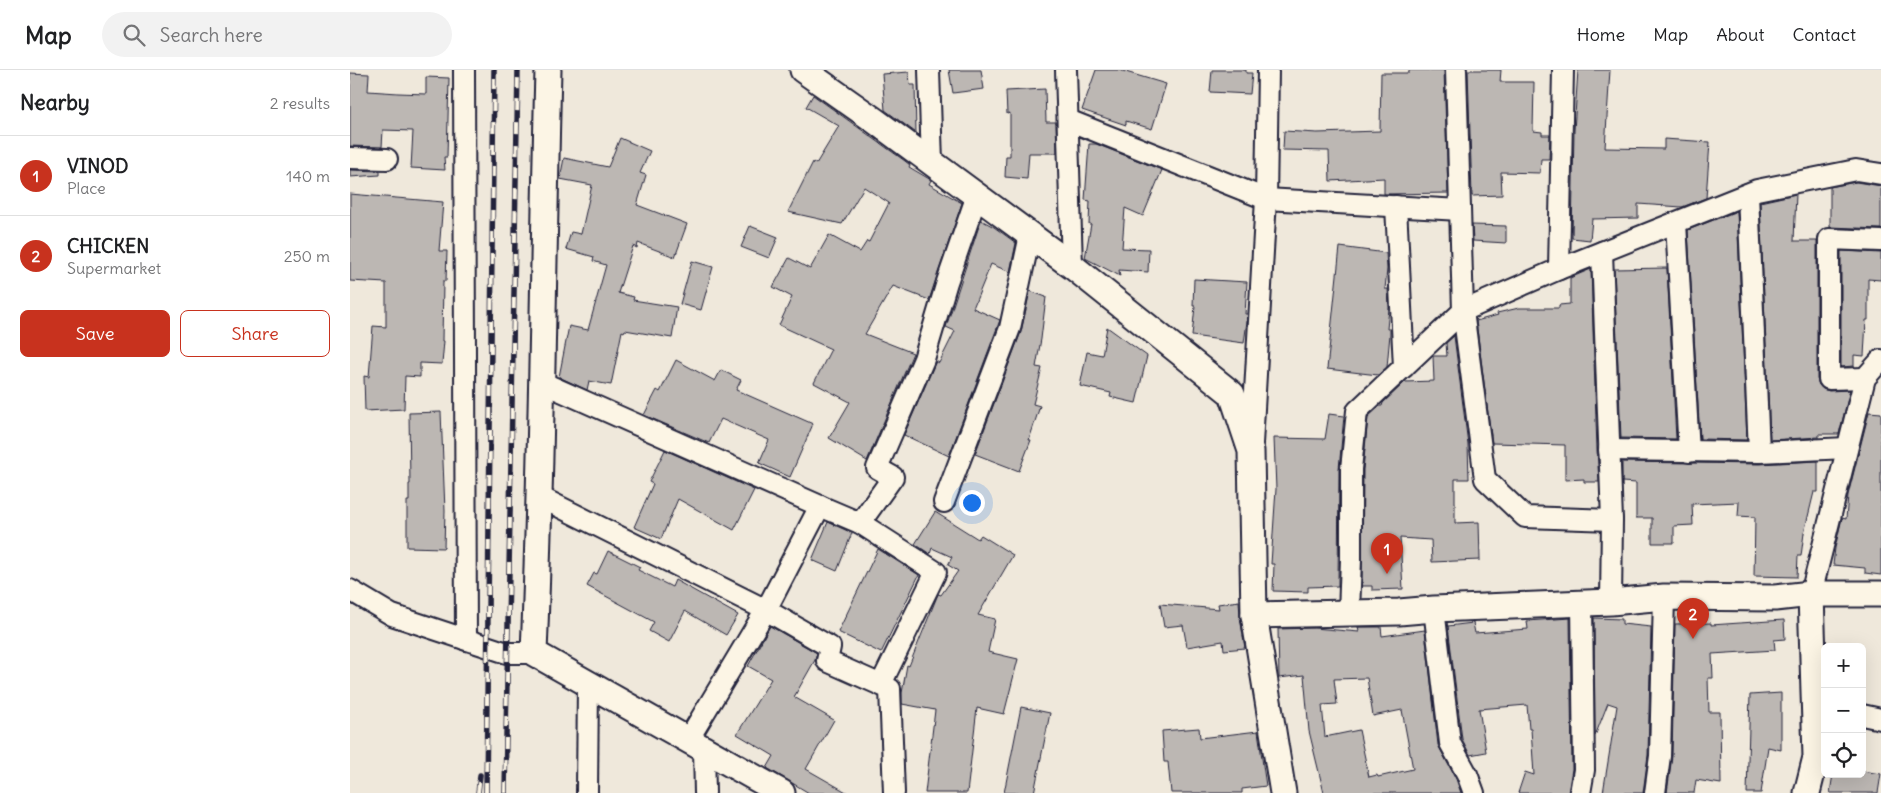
<!DOCTYPE html>
<meta charset="utf-8">
<style>
body{margin:0;font-family:Delius,sans-serif;background:#f2f2f2;color:#202124}
.controls{position:absolute;right:15px;bottom:15px;display:grid;overflow:hidden;border-radius:8px;box-shadow:0 5px 20px #0002}
.controls button{width:45px;height:45px;display:grid;place-items:center;padding:0;border:0;border-bottom:1px solid #e0e0e0;background:#fff;color:#202124;font:25px sans-serif}
.you{position:absolute;left:621px;top:432px;width:18px;height:18px;margin:-12px;border:4px solid #fff;border-radius:50%;background:#1a73e8;box-shadow:0 0 0 8px #1a73e833}
.badge{display:grid;place-items:center;width:32px;height:32px;border-radius:50%;background:#c8321e;color:#fff;font-size:16px;font-weight:700}
.pin{position:absolute;translate:-50% -41px;filter:drop-shadow(0 1px 2px #0008)}
.pin::after{content:'';position:absolute;top:26px;width:18px;height:15px;background:inherit;clip-path:polygon(0 0,100% 0,50% 100%)}
.list{margin:0;padding:0;list-style:none}
h2{display:flex;justify-content:space-between;align-items:center;height:65px;margin:0;padding:0 20px;font-size:21px}
h2 small{font-size:16px;font-weight:400;color:#757577}
.list li{display:grid;grid-template-columns:32px 1fr auto;gap:15px;align-items:center;box-sizing:border-box;height:80px;padding:0 20px;border-top:1px solid #e0e0e0}
.list b{display:block;font-size:19px;white-space:nowrap}
.list p{margin:0;font-size:16px;white-space:nowrap;color:#757577}
.list em{font-size:16px;font-style:normal;color:#757577}
.actions{display:flex;gap:10px;padding:15px 20px}
.actions a{flex:1;padding:11px 0;border:1px solid #c8321e;border-radius:8px;text-align:center;font-size:18px;color:#c8321e}
.actions .main{background:#c8321e;color:#fff}
.icon{flex:none;width:28px;height:28px;fill:none;stroke:currentColor;stroke-width:2;stroke-linecap:round;stroke-linejoin:round}
.map{position:relative;flex:none;width:1531px;height:723px;overflow:hidden}
header{display:flex;align-items:center;gap:30px;box-sizing:border-box;height:70px;padding:0 25px;background:#fff;border-bottom:1px solid #e0e0e0}
header strong{font-size:24px}
nav{display:flex;gap:28px;margin-inline-start:auto;font-size:18px}
.search{width:350px;height:45px;background:#f2f2f2;display:flex;align-items:center;gap:12px;box-sizing:border-box;padding:0 18px;border-radius:28px;color:#757577;font-size:19px}
main{display:flex}
aside{flex:1;background:#fff}
.map>svg:first-child{display:block}
.building{fill:#bcb7b3;stroke:#22223b;fill-rule:evenodd}
.lines{fill:none;stroke-linecap:round;stroke-linejoin:round}
.minor-casing{stroke:#22223b;stroke-width:24}
.tertiary-casing{stroke:#22223b;stroke-width:29}
.minor{stroke:#fcf5e5;stroke-width:20}
.tertiary{stroke:#fcf5e5;stroke-width:25}
.rail-casing{stroke:#22223b;stroke-width:5.5}
.rail{stroke:#fcf5e5;stroke-width:4;stroke-dasharray:11;stroke-linecap:butt}
</style>
<header>
<strong>Map</strong>
<div class="search"><svg class="icon" aria-label="search" viewBox="0 0 24 24"><circle cx="10" cy="10" r="6"/><path d="M15 15l6 6"/></svg>Search here</div>
<nav><a>Home</a><a>Map</a><a>About</a><a>Contact</a></nav>
</header>
<main>
<aside>
<h2>Nearby<small>2 results</small></h2>
<ul class="list">
<li><span class="badge">1</span><div><b>VINOD</b><p>Place</p></div><em>140 m</em></li>
<li><span class="badge">2</span><div><b>CHICKEN</b><p>Supermarket</p></div><em>250 m</em></li>
</ul>
<div class="actions"><a class="main">Save</a><a>Share</a></div>
</aside>
<div class="map">
<svg width="1531" height="723" viewBox="0 0 1531 723">
<rect width="100%" height="100%" fill="#efe8db"/>
<filter id="ink" filterUnits="userSpaceOnUse"><feTurbulence type="fractalNoise" baseFrequency=".02" numOctaves="2"/><feDisplacementMap in="SourceGraphic" scale="10" xChannelSelector="R" yChannelSelector="G"/><feConvolveMatrix kernelMatrix="1 2 1 2 8 2 1 2 1" color-interpolation-filters="sRGB"/></filter>
<g filter="url(#ink)">
<!-- building -->
<g class="building">
<polygon points="599,0 631,0 634,19 603,23"/>
<polygon points="746,0 769,0 816,14 802,59 776,51 776,55 732,40"/>
<polygon points="862,0 896,0 896,3 902,3 900,24 860,22"/>
<polygon points="1059,0 1094,0 1098,123 1034,124 1034,108 980,111 979,81 933,80 934,61 967,63 1030,61 1031,3 1059,3"/>
<polygon points="1118,0 1151,0 1150,12 1184,12 1183,61 1192,62 1192,65 1200,65 1199,89 1191,89 1190,103 1151,102 1152,125 1122,126"/>
<polygon points="1228,0 1260,0 1255,78 1314,79 1314,69 1360,72 1356,128 1332,137 1288,134 1288,148 1242,149 1240,170 1222,168 1224,61"/>
<polygon points="559,2 560,15 565,15 566,63 569,65 535,40 532,4"/>
<polygon points="0,3 19,4 18,21 48,23 76,24 76,7 99,8 97,87 94,87 95,100 61,98 63,61 33,60 32,77 0,76"/>
<polygon points="695,19 696,52 706,52 707,83 679,83 677,109 655,107 656,86 660,86 660,43 657,44 656,21"/>
<polygon points="463,25 555,91 560,95 559,97 581,110 579,114 612,133 579,230 543,216 515,264 563,283 517,391 479,368 500,332 464,313 481,279 429,255 442,227 423,217 439,188 460,199 479,165 510,182 517,171 519,172 539,133 514,117 492,154 438,142 463,92 466,94 489,56 456,37"/>
<polygon points="270,68 300,81 290,103 296,105 287,135 337,154 325,187 288,173 287,178 283,176 268,223 284,227 283,230 327,237 322,268 275,260 274,262 272,261 261,315 239,311 237,320 209,307 219,256 238,260 256,195 243,191 244,187 216,179 221,162 231,164 242,115 210,109 214,88 258,97"/>
<polygon points="739,74 746,74 812,100 793,146 775,138 772,178 799,179 798,202 769,200 770,206 735,188 741,154 739,154 740,131 735,130"/>
<polygon points="0,100 30,101 30,105 0,107"/>
<polygon points="1506,112 1531,116 1531,159 1480,157 1480,117"/>
<polygon points="0,124 93,132 89,181 97,181 96,211 93,211 92,271 94,271 92,294 70,293 70,307 55,306 54,339 15,341 14,306 19,307 23,256 36,257 36,213 0,211"/>
<polygon points="1446,124 1444,171 1467,171 1467,309 1469,315 1473,319 1479,321 1500,320 1489,364 1469,364 1469,367 1420,370 1410,132"/>
<polygon points="1387,141 1397,370 1350,369 1338,160"/>
<polygon points="631,150 644,157 666,173 660,202 641,194 623,238 650,250 599,386 554,365 586,291 589,293 605,261 596,257"/>
<polygon points="1122,155 1156,156 1156,173 1123,171"/>
<polygon points="400,156 428,167 419,188 391,177"/>
<polygon points="990,177 1036,183 1037,199 1035,219 1038,219 1039,238 1037,259 1040,259 1040,264 1037,297 1028,305 977,299"/>
<polygon points="1491,181 1531,183 1531,210 1518,209 1518,250 1516,250 1514,286 1504,285 1504,296 1491,297"/>
<polygon points="342,191 363,197 351,240 330,234"/>
<polygon points="1317,198 1326,369 1271,368 1264,199"/>
<polygon points="1241,199 1247,380 1249,412 1234,412 1234,409 1215,410 1215,375 1142,373 1126,251 1148,245 1147,243 1169,238 1209,238 1209,235 1220,234 1220,208"/>
<polygon points="844,209 897,212 895,244 898,244 894,273 842,266 845,236 843,236"/>
<polygon points="680,221 696,227 691,269 686,297 692,298 683,334 690,336 679,370 681,370 669,401 625,384 671,262"/>
<polygon points="757,257 797,286 786,333 760,327 761,323 730,316 737,282 752,285"/>
<polygon points="1104,266 1118,374 1119,409 1105,409 1105,453 1129,452 1130,490 1082,492 1081,470 1050,468 1053,519 1022,520 1022,516 1012,516 1013,400 1018,347 1030,336 1032,336 1033,333 1055,312 1084,311 1083,286 1097,286 1096,273"/>
<polygon points="326,290 365,311 371,300 391,310 386,320 463,354 440,407 409,393 419,370 371,349 359,373 294,345 307,320 310,322"/>
<polygon points="91,342 95,441 94,478 57,477 57,431 59,431 59,414 60,414 59,343"/>
<polygon points="1519,342 1531,343 1531,505 1515,503 1515,498 1483,495 1485,478 1492,448 1496,449 1498,425"/>
<polygon points="979,344 994,346 989,399 988,516 958,517 958,522 923,521 924,494 921,494 926,419 924,368 975,369"/>
<polygon points="315,380 404,420 384,460 328,429 311,469 284,457 303,414 299,412"/>
<polygon points="1468,391 1468,422 1464,422 1454,463 1451,486 1448,486 1447,507 1404,506 1405,447 1388,446 1389,432 1342,434 1343,455 1324,456 1324,473 1302,473 1302,448 1286,448 1286,413 1272,412 1272,392 1409,394"/>
<polygon points="585,442 628,469 631,465 663,485 628,545 645,549 638,582 668,589 654,644 627,638 617,723 575,723 585,640 552,634 552,623 557,595 559,596 588,524 591,525 608,501 598,495 602,487 582,478 580,484 565,474"/>
<polygon points="478,452 502,463 487,501 462,490"/>
<polygon points="528,479 569,505 531,583 488,562"/>
<polygon points="258,481 290,497 288,500 322,517 325,510 388,545 376,565 335,541 319,572 299,561 304,552 237,516 244,503 247,504"/>
<polygon points="889,531 890,547 895,578 874,580 873,571 837,577 833,555 814,557 810,534 869,539 868,534"/>
<polygon points="1220,548 1222,699 1218,723 1168,723 1175,702 1184,705 1181,659 1179,659 1177,635 1129,639 1136,682 1120,685 1112,669 1098,556 1123,553 1125,563 1178,559 1177,551"/>
<polygon points="1244,548 1272,549 1272,554 1301,557 1298,685 1293,723 1253,723 1267,636 1258,633 1245,666"/>
<polygon points="1434,550 1435,569 1424,570 1425,580 1362,584 1363,608 1358,608 1359,642 1370,642 1371,714 1346,710 1344,723 1317,723 1322,686 1325,554 1361,553 1361,555"/>
<polygon points="420,556 467,583 465,590 444,627 484,650 456,699 498,723 459,723 417,698 424,686 387,664 421,609 398,596"/>
<path d="M1008,557h23l1,9 43,-6 13,115 18,34 5,14h-137l-15,-62 -5,-56 -25,3 -1,-49 36,-1 45,4zM1017,608l6,38 29,-6 11,59 -35,8 -1,-2 -8,2 -10,-47 -34,7 -3,-32 15,-1 -3,-25z"/>
<polygon points="1431,623 1431,680 1418,677 1411,723 1397,723 1400,625"/>
<polygon points="671,637 700,643 684,723 654,723"/>
<polygon points="849,658 850,668 908,661 916,716 892,719 892,723 821,723 818,692 814,692 812,661"/>
<polygon points="1512,701 1531,704 1528,723 1480,723 1483,704 1512,704"/>
</g>
<g class="lines">
<!-- minor casing -->
<g class="minor-casing">
<g id="minor">
<polyline points="114,0 116,570"/>
<polyline points="579,0 582,93"/>
<polyline points="716,0 722,196"/>
<polyline points="718,50 916,129 1110,140"/>
<polyline points="0,88 37,89"/>
<polyline points="1398,124 1409,382"/>
<polyline points="1046,136 1054,297"/>
<polyline points="1326,153 1339,382"/>
<polyline points="1252,182 1262,450 1261,532"/>
<polyline points="1209,199 1213,0"/>
<polyline points="1515,308 1479,309 1479,169 1531,171"/>
<polyline points="191,312 470,436 416,540 338,670"/>
<polyline points="902,374 916,129 918,0"/>
<polyline points="1259,380 1409,382 1497,378"/>
<polyline points="190,427 416,540 480,577 477,591 540,619 544,723"/>
<polyline points="594,432 660,258 680,165"/>
<polyline points="470,436 510,453 543,407 527,398 574,289 597,212 627,125"/>
<polyline points="1262,450 1175,447 1135,409 1113,241 1209,199 1407,120 1506,100 1531,104"/>
<polyline points="510,453 586,502 531,614"/>
<polyline points="0,520 42,545 157,583 184,583"/>
<polyline points="1461,524 1515,308 1531,290"/>
<polyline points="1084,539 1100,673 1117,704 1124,723"/>
<polyline points="999,543 1001,489 1001,399 1007,341 1113,241 1106,0"/>
<polyline points="1512,645 1531,649"/>
<polyline points="354,679 355,723"/>
<polyline points="237,723 238,613"/>
<polyline points="1230,723 1234,700 1232,533"/>
<polyline points="1305,723 1310,686 1314,527"/>
</g>
</g>
<!-- tertiary casing -->
<g class="tertiary-casing">
<g id="tertiary">
<path d="M198,0c-5,194 -6,389 -14,583l248,140"/>
<polyline points="453,0 524,50 722,196 882,324 901,381 904,545 933,723"/>
<polyline points="904,545 1049,542 1084,539 1261,532 1314,527 1425,528 1461,524 1531,524"/>
<polyline points="1457,723 1466,687 1461,524"/>
</g>
</g>
<!-- minor -->
<use href="#minor" class="minor"/>
<!-- tertiary -->
<use href="#tertiary" class="tertiary"/>
<!-- rail casing -->
<g class="rail-casing">
<g id="rail">
<polyline points="128,723 130,705"/>
<polyline points="136,723 144,0"/>
<polyline points="155,723 168,0"/>
</g>
</g>
<!-- rail -->
<use href="#rail" class="rail"/>
</g>
</g>
</svg>
<div class="controls">
<button>+</button>
<button>−</button>
<button><svg class="icon" aria-label="locate" viewBox="0 0 24 24"><circle cx="12" cy="12" r="6"/><path d="M12 2v4M12 18v4M2 12h4M18 12h4"/></svg></button>
</div>
<div class="you"></div>
<div class="pin badge" style="left:1037px;top:504px">1</div>
<div class="pin badge" style="left:1343px;top:569px">2</div>
</div>
</main>
